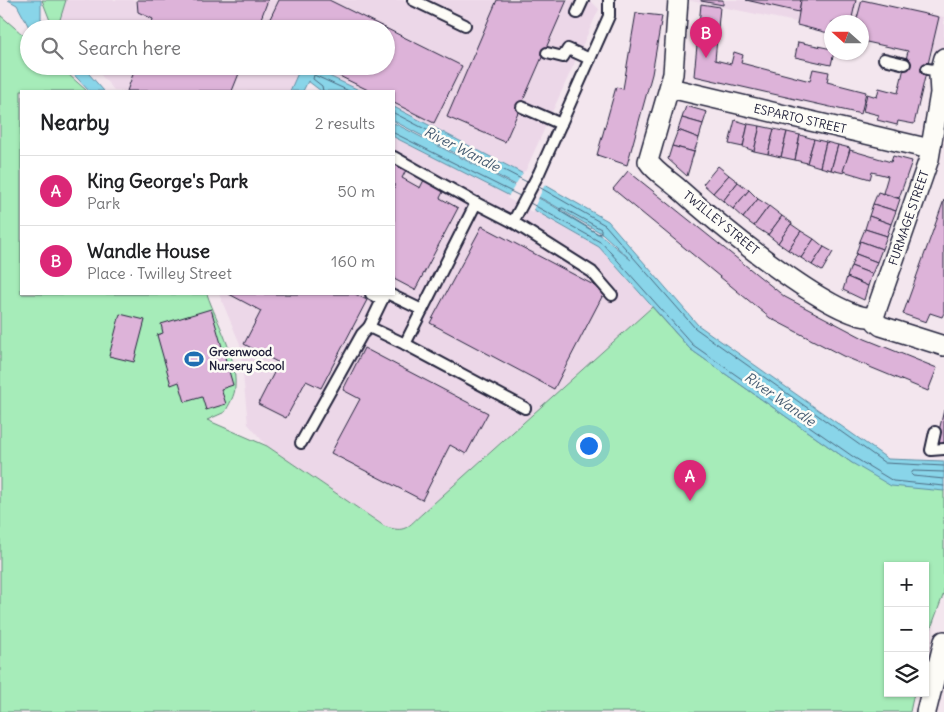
<!DOCTYPE html>
<meta charset="utf-8">
<style>
body{margin:0;font-family:Delius,sans-serif;background:#f6f6f6;color:#202124}
.controls{position:absolute;right:15px;bottom:15px;display:grid;overflow:hidden;border-radius:0px;box-shadow:0 1px 4px #0004}
.controls button{width:45px;height:45px;display:grid;place-items:center;padding:0;border:0;border-bottom:1px solid #e0e0e0;background:#fff;color:#202124;font:25px sans-serif}
.compass{position:absolute;left:824px;top:15px;width:45px;height:45px;border-radius:50%;background:#fff;box-shadow:0 1px 4px #0004;rotate:291deg}
.you{position:absolute;left:588px;top:445px;width:18px;height:18px;margin:-12px;border:4px solid #fff;border-radius:50%;background:#1a73e8;box-shadow:0 0 0 8px #1a73e833}
.badge{display:grid;place-items:center;width:32px;height:32px;border-radius:50%;background:#db2777;color:#fff;font-size:16px;font-weight:700}
.pin{position:absolute;translate:-50% -41px;filter:drop-shadow(0 1px 2px #0008)}
.pin::after{content:'';position:absolute;top:26px;width:18px;height:15px;background:inherit;clip-path:polygon(0 0,100% 0,50% 100%)}
.list{margin:0;padding:0;list-style:none}
h2{display:flex;justify-content:space-between;align-items:center;height:65px;margin:0;padding:0 20px;font-size:21px}
h2 small{font-size:16px;font-weight:400;color:#757577}
.list li{display:grid;grid-template-columns:32px 1fr auto;gap:15px;align-items:center;box-sizing:border-box;height:70px;padding:0 20px;border-top:1px solid #e0e0e0}
.list b{display:block;font-size:19px;white-space:nowrap}
.list p{margin:0;font-size:16px;white-space:nowrap;color:#757577}
.list em{font-size:16px;font-style:normal;color:#757577}
.icon{flex:none;width:28px;height:28px;fill:none;stroke:currentColor;stroke-width:2;stroke-linecap:round;stroke-linejoin:round}
.map{position:relative;flex:none;width:944px;height:712px;overflow:hidden}
.search{position:absolute;background:#fff;box-shadow:0 1px 4px #0004;left:20px;top:20px;width:375px;height:55px;display:flex;align-items:center;gap:12px;box-sizing:border-box;padding:0 18px;border-radius:28px;color:#757577;font-size:19px}
.panel{position:absolute;background:#fff;box-shadow:0 1px 4px #0004;left:20px;top:90px;width:375px;height:205px;border-radius:0px}
.map>svg:first-child{display:block}
.built{fill:#ecd7e8}
.green{fill:#a6ecb9;stroke:#64877a}
.water{fill:#89d5e9;stroke:#608da3}
.pier{fill:#f3e6ee}
.lines{fill:none;stroke-linecap:round;stroke-linejoin:round}
.shore{stroke:#4b6a81;stroke-width:1}
.building{fill:#ddb3d9;stroke:#22223b}
.lane-casing{stroke:#22223b;stroke-width:14}
.street-casing{stroke:#22223b;stroke-width:22}
.lane{stroke:#fdfcf7;stroke-width:10}
.street{stroke:#fdfcf7;stroke-width:19}
.labels{text-anchor:middle;stroke-width:5;stroke-linejoin:round;paint-order:stroke}
.street-label{font-size:12px;fill:#22223b;stroke:#fdfcf7}
.poi-label{font-size:12px;font-weight:bold;fill:#22223b;stroke:#fdfcf7;text-anchor:start}
.water-label{font-size:14px;font-style:italic;fill:#41586f;stroke:#fdfcf7}
</style>
<div class="map">
<svg width="944" height="712" viewBox="0 0 944 712">
<rect width="100%" height="100%" fill="#f3e6ee"/>
<filter id="ink" filterUnits="userSpaceOnUse"><feTurbulence type="fractalNoise" baseFrequency=".02" numOctaves="2"/><feDisplacementMap in="SourceGraphic" scale="10" xChannelSelector="R" yChannelSelector="G"/><feConvolveMatrix kernelMatrix="1 2 1 2 8 2 1 2 1" color-interpolation-filters="sRGB"/></filter>
<g filter="url(#ink)">
<!-- built -->
<g class="built">
<polygon points="66,0 590,0 599,9 524,174 394,107 394,91 361,91 316,70 295,79 290,91 115,91 93,66 386,66 386,29 61,29 58,26"/>
<polygon points="687,0 864,0 944,17 944,53 862,36 862,22 832,22 831,29"/>
<polygon points="394,137 506,194 599,247 652,307 423,513 404,530 398,531 384,526 267,446 248,424 240,344 219,294 394,294"/>
</g>
<!-- green -->
<g class="green">
<polygon points="42,0 66,0 58,26 51,23"/>
<path d="M0,15l29,25v26h30l28,25h-66v203h186c10,29 30,61 28,93 0,8 -6,18 -10,25l-18,8 60,26 117,80c22,8 23,1 39,-13l229,-206 38,42 162,114 92,27v103l-19,51v-78h-37v127h26l-4,19h-910z"/>
</g>
<!-- water -->
<g class="water">
<polygon points="8,0 41,0 41,19 49,29 30,29 17,5"/>
<polygon points="66,66 82,66 104,91 89,91"/>
<polygon points="306,68 316,70 361,91 321,91 308,81 303,91 290,91 298,73"/>
<polygon points="394,107 545,185 608,221 698,325 888,459 944,461 944,491 891,486 852,463 690,349 599,247 506,194 394,137 394,123 550,204 602,236 631,260 603,234 550,203 394,121"/>
</g>
<!-- pier -->
<polygon class="pier" points="524,171 546,182 532,212 507,198"/>
<g class="lines">
<!-- shore -->
<g class="shore">
<polyline points="323,91 322,86 313,79 314,75 349,91"/>
<polyline points="394,113 527,182"/>
<polyline points="394,133 520,196"/>
<polyline points="539,187 605,225 695,328 885,463 944,466"/>
<polyline points="530,203 602,243 693,345 855,458 893,481 944,486"/>
<polygon points="563,208 601,229 601,233 598,234 561,212 560,209"/>
<polyline points="944,472 913,471 911,474 913,476 944,479"/>
</g>
</g>
<!-- building -->
<g class="building">
<polygon points="137,0 268,0 257,29 150,29 153,19 138,12"/>
<polygon points="279,0 329,0 462,66 434,123 394,103 394,91 370,91 319,66 386,66 386,29 265,29"/>
<polygon points="497,0 567,0 505,142 447,117"/>
<polygon points="701,0 723,0 723,5 701,1"/>
<polygon points="746,0 801,0 799,12"/>
<polygon points="801,0 856,0 851,22 832,22 832,34 797,25"/>
<polygon points="862,0 939,17 914,124 898,121 897,125 877,120 879,115 863,111 867,94 877,97 879,88 898,93 908,51 862,41 862,22 856,22"/>
<polygon points="701,4 720,7 715,60 731,64 734,52 743,55 741,63 810,81 813,69 829,72 827,82 866,92 861,114 694,76"/>
<polygon points="636,13 662,16 652,74 627,165 597,155 616,87 623,89"/>
<polygon points="798,42 832,49 832,52 834,52 831,65 795,57"/>
<polygon points="136,66 242,66 232,91 127,91"/>
<polygon points="686,106 707,112 703,124 682,118"/>
<polygon points="682,118 703,124 699,138 678,130"/>
<polygon points="735,120 748,124 743,147 729,144"/>
<polygon points="748,124 760,126 754,151 743,147"/>
<polygon points="760,126 774,129 768,154 754,151"/>
<polygon points="774,129 787,132 781,157 768,154"/>
<polygon points="678,130 699,138 694,152 672,146"/>
<polygon points="787,132 800,135 795,160 781,157"/>
<polygon points="800,135 814,139 807,163 795,160"/>
<polygon points="814,139 826,142 820,167 807,163"/>
<polygon points="826,142 838,145 831,170 820,167"/>
<polygon points="838,145 850,148 844,173 831,170"/>
<polygon points="672,146 694,152 687,176 668,159"/>
<polygon points="850,150 891,162 893,156 912,161 899,198 883,193 888,176 872,172 870,179 843,171"/>
<polygon points="394,161 407,168 402,178 420,188 425,178 445,188 440,198 458,208 415,290 394,279"/>
<polygon points="718,166 729,175 713,193 703,184"/>
<polygon points="628,171 785,297 865,339 937,368 928,391 843,356 770,318 613,189"/>
<polygon points="729,175 738,182 723,201 713,193"/>
<polygon points="738,182 749,190 733,209 723,201"/>
<polygon points="749,190 758,199 743,218 733,209"/>
<polygon points="878,192 900,199 896,211 873,204"/>
<polygon points="758,199 769,206 754,226 743,218"/>
<polygon points="944,200 944,313 942,317 930,313 926,322 903,314"/>
<polygon points="873,204 896,211 891,224 869,216"/>
<polygon points="769,206 782,216 768,235 754,226"/>
<polygon points="782,216 792,223 778,243 768,235"/>
<polygon points="869,216 891,224 887,236 865,229"/>
<polygon points="791,224 801,231 788,250 778,243"/>
<polygon points="482,226 605,291 554,389 430,323"/>
<polygon points="865,229 887,236 882,249 860,241"/>
<polygon points="801,231 814,239 801,258 788,250"/>
<polygon points="814,239 824,247 812,265 801,258"/>
<polygon points="860,241 882,249 877,262 856,254"/>
<polygon points="824,247 833,252 822,271 812,265"/>
<polygon points="856,254 877,262 872,274 851,266"/>
<polygon points="851,266 872,274 868,286 847,277"/>
<polygon points="847,277 868,286 864,300 843,290"/>
<polygon points="229,294 355,294 367,300 321,388 306,381 286,418 258,404 279,363 244,344 261,311"/>
<polygon points="211,309 233,385 221,389 226,404 206,410 202,397 185,402 179,382 171,385 157,335 163,333 161,324"/>
<polygon points="120,314 145,320 134,362 109,356"/>
<polygon points="364,348 488,413 466,454 450,445 422,500 331,453 360,399 343,390"/>
<polygon points="944,410 944,444 936,443"/>
</g>
<g class="lines">
<!-- lane casing -->
<g class="lane-casing">
<g id="lane">
<polyline points="413,0 465,25"/>
<polyline points="577,13 583,0"/>
<polyline points="547,53 563,57 568,49 590,59"/>
<polyline points="884,59 905,64"/>
<polyline points="927,69 940,71"/>
<polyline points="522,107 561,124"/>
<polyline points="394,157 476,203"/>
<polyline points="513,222 592,272 612,295"/>
<polyline points="371,294 382,300"/>
<polyline points="385,294 369,327 405,344 476,203 513,222 539,173 609,16 609,0"/>
<polyline points="389,294 422,310"/>
<polyline points="405,344 525,408"/>
<polyline points="935,432 931,450 944,449"/>
<polyline points="301,443 362,334 369,327"/>
</g>
</g>
<!-- street casing -->
<g class="street-casing">
<g id="street">
<path d="M678,0l-5,74 -25,87c7,11 21,19 31,28 31,28 156,134 195,128"/>
<polyline points="670,88 930,149"/>
<polyline points="874,317 929,159 940,93 939,76 944,58"/>
<polyline points="874,317 876,322 881,326 944,346"/>
<polyline points="926,712 944,641"/>
</g>
</g>
<!-- lane -->
<use href="#lane" class="lane"/>
<!-- street -->
<use href="#street" class="street"/>
</g>
</g>
<!-- icons -->
<defs>
<g id="stadium-bare" transform="scale(1.5)"><path d="M0-5a6.5 5 0 1 0 0 10a6.5 5 0 1 0 0-10ZM-3.5-1.8h7v3.6h-7Z" fill="#1f6fb2" stroke="#fdfcf7" stroke-width="2.5" paint-order="stroke"/></g>
</defs>
<g fill-rule="evenodd">
<use href="#stadium-bare" x="194" y="359"/>
</g>
<g class="labels">
<!-- street labels -->
<g class="street-label">
<text transform="translate(800 119) rotate(13)" y="4">ESPARTO STREET</text>
<text transform="translate(909 218) rotate(-71)" y="4">FURMAGE STREET</text>
<text transform="translate(721 223) rotate(39)" y="4">TWILLEY STREET</text>
</g>
<!-- poi labels -->
<g class="poi-label">
<text x="209" y="356">Greenwood<tspan x="209" dy="14">Nursery Scool</tspan></text>
</g>
<!-- water labels -->
<g class="water-label">
<text transform="translate(462 149) rotate(27)" y="5">River Wandle</text>
<text transform="translate(780 399) rotate(35)" y="5">River Wandle</text>
</g>
</g>
</svg>
<div class="controls">
<button>+</button>
<button>−</button>
<button><svg class="icon" aria-label="layers" viewBox="0 0 24 24"><path d="M12 4l9 5-9 5-9-5zM3 14l9 5 9-5"/></svg></button>
</div>
<svg class="compass" viewBox="-18 -18 36 36"><path d="M0-13l5 13h-10z" fill="#e53935"/><path d="M0 13l5-13h-10z" fill="#757577"/></svg>
<div class="you"></div>
<div class="pin badge" style="left:690px;top:501px">A</div>
<div class="pin badge" style="left:706px;top:58px">B</div>
<div class="search"><svg class="icon" aria-label="search" viewBox="0 0 24 24"><circle cx="10" cy="10" r="6"/><path d="M15 15l6 6"/></svg>Search here</div>
<section class="panel">
<h2>Nearby<small>2 results</small></h2>
<ul class="list">
<li><span class="badge">A</span><div><b>King George's Park</b><p>Park</p></div><em>50 m</em></li>
<li><span class="badge">B</span><div><b>Wandle House</b><p>Place · Twilley Street</p></div><em>160 m</em></li>
</ul>
</section>
</div>
